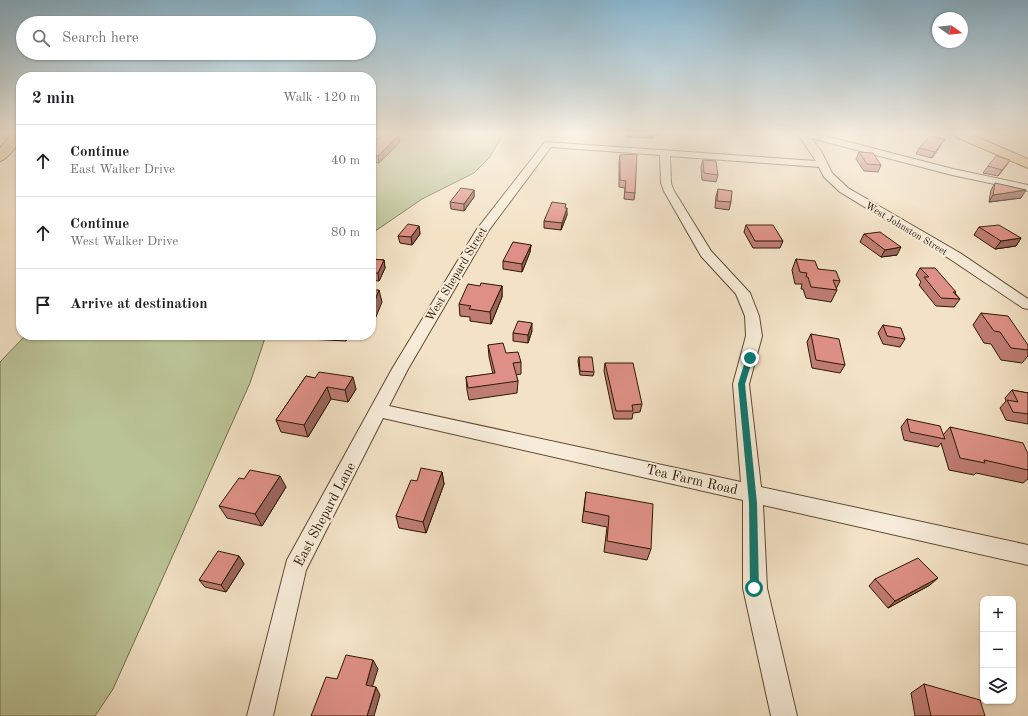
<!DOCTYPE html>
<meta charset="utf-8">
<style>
body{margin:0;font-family:"Old Standard TT",serif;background:#f6f6f6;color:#202124}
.controls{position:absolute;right:12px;bottom:12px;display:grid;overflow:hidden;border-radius:8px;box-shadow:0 1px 3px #0004}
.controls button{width:36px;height:36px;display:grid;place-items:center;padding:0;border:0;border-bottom:1px solid #e0e0e0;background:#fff;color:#202124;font:20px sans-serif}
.compass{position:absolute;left:932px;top:12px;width:36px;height:36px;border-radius:50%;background:#fff;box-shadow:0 1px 3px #0004;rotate:104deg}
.stop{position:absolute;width:12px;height:12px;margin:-9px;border:3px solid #0f766e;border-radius:50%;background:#fff}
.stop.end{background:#0f766e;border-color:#fff;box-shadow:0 1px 4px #0008}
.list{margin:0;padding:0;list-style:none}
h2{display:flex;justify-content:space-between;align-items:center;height:52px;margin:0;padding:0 16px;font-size:17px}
h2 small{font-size:13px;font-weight:400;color:#757577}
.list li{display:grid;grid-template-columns:26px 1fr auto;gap:12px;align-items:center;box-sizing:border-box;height:72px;padding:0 16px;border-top:1px solid #e0e0e0}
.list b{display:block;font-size:15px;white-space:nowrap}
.list p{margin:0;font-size:13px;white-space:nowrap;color:#757577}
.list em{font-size:13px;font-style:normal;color:#757577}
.icon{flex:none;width:22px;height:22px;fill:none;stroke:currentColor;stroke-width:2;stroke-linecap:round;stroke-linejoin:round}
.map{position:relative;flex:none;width:1028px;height:716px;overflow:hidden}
.search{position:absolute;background:#fff;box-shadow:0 1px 3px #0004;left:16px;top:16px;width:360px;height:44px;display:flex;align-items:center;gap:10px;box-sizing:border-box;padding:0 14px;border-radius:22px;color:#757577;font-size:15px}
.panel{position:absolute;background:#fff;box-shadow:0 1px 3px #0004;left:16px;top:72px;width:360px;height:268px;border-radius:16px}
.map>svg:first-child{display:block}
.green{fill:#bac396;stroke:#736e4b}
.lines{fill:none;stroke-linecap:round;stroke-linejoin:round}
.street-casing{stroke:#5e4b32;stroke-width:2}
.primary-casing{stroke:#2c1900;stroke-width:2}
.street{fill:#f7ecda;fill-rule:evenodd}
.primary{fill:#eac183;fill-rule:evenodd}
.wall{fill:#bf7c73;stroke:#2c1900}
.shaded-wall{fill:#9b655e;stroke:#2c1900}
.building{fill:#de9086;stroke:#2c1900}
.route{fill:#0f766e}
.labels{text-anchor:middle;stroke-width:4;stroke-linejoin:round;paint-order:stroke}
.far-street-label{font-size:10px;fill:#2c1900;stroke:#f7ecda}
.street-label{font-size:12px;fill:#2c1900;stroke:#f7ecda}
.near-street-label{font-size:14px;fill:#2c1900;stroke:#f7ecda}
</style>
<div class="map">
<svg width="1028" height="716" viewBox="0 0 1028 716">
<rect width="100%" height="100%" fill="#f3e2c6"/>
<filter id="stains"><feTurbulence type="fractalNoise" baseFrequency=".005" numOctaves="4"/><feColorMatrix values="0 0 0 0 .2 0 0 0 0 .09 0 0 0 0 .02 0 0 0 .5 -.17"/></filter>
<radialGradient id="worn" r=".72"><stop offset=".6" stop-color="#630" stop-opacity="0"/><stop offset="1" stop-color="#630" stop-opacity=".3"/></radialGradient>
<!-- green -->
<g class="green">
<polygon points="371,134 503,134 490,157 474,173 422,199 371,234"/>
<polygon points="26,335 266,335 250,383 113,689 95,716 0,716 0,362"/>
</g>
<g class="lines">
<!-- street casing -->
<g class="street-casing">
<path id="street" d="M798,134h19l136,35 75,16v6l-76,-16 -141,-37 10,13 11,22 16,15 112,65 68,46v10l-5,-1 -73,-49 -110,-67 -16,-15 -5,-10 -149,-11 1,27 3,8 37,60 39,42 9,23 3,20 -13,48 12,103 267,58v20l-265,-60 4,83 30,128h-26l-28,-128v-88l-360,-82 -77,152 -33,146h-26l40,-156 105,-191 85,-140 68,-87 271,19zM551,147l109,8 1,28 3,8 37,65 35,38 9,22 1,20 -13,48 8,98 -352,-76 19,-37 81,-139z"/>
</g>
<!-- primary casing -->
<g class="primary-casing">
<g id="primary">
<path d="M11,134h10c0,8 -13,25 -21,27v-13z"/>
<polygon points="954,134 970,134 1028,159 1028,168 956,137"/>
</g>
</g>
<!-- street -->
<use href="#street" class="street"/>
<!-- primary -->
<use href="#primary" class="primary"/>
</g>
<!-- wall -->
<g class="wall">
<polygon points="627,134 661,134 660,135 653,135 652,138 627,137"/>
<polygon points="400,142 379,163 375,162 372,164 371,164 371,143"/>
<polygon points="941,145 932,158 916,154 919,148"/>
<polygon points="859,152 881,165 878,172 864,171 856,159"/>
<polygon points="620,155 635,193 634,200 624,199 625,188 619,187 619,162"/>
<polygon points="703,160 718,175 716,182 702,180 701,167"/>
<polygon points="1010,160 1006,166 998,176 983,173 988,166"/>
<polygon points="995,183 1021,198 989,202 991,190"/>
<polygon points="718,189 731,202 729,210 715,208 716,196"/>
<polygon points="474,190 474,197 464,211 451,209 450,202"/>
<polygon points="566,208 567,215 561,230 544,228 544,221"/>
<polygon points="746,225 783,241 780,248 753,248 744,232"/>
<polygon points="419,226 420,234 412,245 400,243 398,236"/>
<polygon points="979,227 1021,238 1016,246 995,249 974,235"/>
<polygon points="864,234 897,255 881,257 860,242"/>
<polygon points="531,245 530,252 522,272 503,269 503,261"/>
<polygon points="371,259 384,260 385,268 379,281 371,280"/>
<polygon points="796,259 818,269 840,281 836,289 837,290 831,302 806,298 803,289 801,289 802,284 795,284 792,270"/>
<polygon points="920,268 956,292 955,293 960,299 954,307 936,306 919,285 921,282 916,275"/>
<polygon points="480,286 502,286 502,297 491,324 470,321 470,317 460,316 459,304"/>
<polygon points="981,313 1028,345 1028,356 1022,363 1001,360 991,344 984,343 973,325"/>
<polygon points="883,325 905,339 900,347 883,344 878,333"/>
<polygon points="532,331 528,343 513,341 513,333"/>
<polygon points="811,334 845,365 840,373 812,368 807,342"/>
<polygon points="307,335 349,335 346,341 308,339"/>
<polygon points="488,345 521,362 521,374 516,375 518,381 517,393 469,400 467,390 466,377 493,374 489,357"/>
<polygon points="579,357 594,372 593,376 580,375 578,361"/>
<polygon points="605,363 642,404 640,412 633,413 632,419 614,419 604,371"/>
<polygon points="306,376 356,389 348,402 331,399 308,437 281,432 276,420"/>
<polygon points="1012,390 1028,393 1028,424 1006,420 1000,408 1006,401 1005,398"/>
<polygon points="907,419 943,435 950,427 1028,454 1028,479 1023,483 976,473 974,475 949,470 941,443 938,447 904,440 901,427"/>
<polygon points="442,472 444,484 426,533 399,528 396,516 417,481"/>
<polygon points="286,487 262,526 227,518 219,506"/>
<polygon points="586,492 651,549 647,560 604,552 607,527 582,522"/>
<polygon points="239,556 244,564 226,592 205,587 199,580"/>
<polygon points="875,579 930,585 888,608 869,586"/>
<polygon points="924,684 985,716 915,716 911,693"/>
</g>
<!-- shaded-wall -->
<g class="shaded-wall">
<polygon points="399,135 400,142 379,163 378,156"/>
<polygon points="945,139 941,145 932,158 935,152"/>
<polygon points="373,155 375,162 372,164 371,157"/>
<polygon points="1010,160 1006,166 998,176 1002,170"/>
<polygon points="474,190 474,197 464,211 464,204"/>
<polygon points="1026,190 1021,198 989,202 993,195"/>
<polygon points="567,208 567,215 561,230 562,223"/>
<polygon points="419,226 420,234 412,245 411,237"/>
<polygon points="1021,238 1016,246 995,249 1001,241"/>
<polygon points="531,245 530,252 522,272 522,264"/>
<polygon points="901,247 897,255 881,257 885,250"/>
<polygon points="384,260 385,268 379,281 378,273"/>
<polygon points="502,286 502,297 491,324 490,312"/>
<polygon points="379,290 382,302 371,329 371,310"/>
<polygon points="532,323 532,331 528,343 528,335"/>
<polygon points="345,335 349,335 346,341"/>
<polygon points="353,377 356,389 348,402 345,390"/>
<polygon points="327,387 331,399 308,437 304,425"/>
<polygon points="442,472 444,484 426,533 423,522"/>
<polygon points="280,476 286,487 262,526 255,514"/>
<polygon points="239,556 244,564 226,592 221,585"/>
<polygon points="938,578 930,585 888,608 895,601"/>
<polygon points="373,660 378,669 370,694 366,685"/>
<polygon points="376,687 380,695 374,716 367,716"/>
</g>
<!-- building -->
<g class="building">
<polygon points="386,134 392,134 399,135 378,156 373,155 371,157 371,143"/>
<polygon points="930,136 945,139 935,152 919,148"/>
<polygon points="859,152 873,153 881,165 867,164"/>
<polygon points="637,154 635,193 625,192 626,181 620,180 620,155"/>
<polygon points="996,156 1010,160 1002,170 988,166"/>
<polygon points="703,160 716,161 718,175 704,173"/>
<polygon points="995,183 1026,190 993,195"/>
<polygon points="461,188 474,190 464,204 450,202"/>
<polygon points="718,189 732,191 731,202 717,201"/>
<polygon points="552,202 566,204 565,208 567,208 562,223 544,221"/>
<polygon points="408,224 419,226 411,237 398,236"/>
<polygon points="746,225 773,225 783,241 755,241"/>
<polygon points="999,225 1021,238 1001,241 979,227"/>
<polygon points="880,232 901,247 885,250 864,234"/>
<polygon points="513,242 531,245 522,264 503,261"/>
<polygon points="371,259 384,260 378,273 371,273"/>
<polygon points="796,259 815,261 818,269 836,271 840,281 833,280 837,290 811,287 808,277 806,277 807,273 800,272"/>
<polygon points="920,268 935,268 956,292 953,292 960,299 941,298 924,277 929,277"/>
<polygon points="481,283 502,286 490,312 469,309 471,306 459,304 468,284 480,286"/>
<polygon points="371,290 379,290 371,310"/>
<polygon points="981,313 1008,316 1028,345 1028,350 1011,348 1000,332 994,331"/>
<polygon points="518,321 532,323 528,335 513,333"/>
<polygon points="883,325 901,328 905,339 887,336"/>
<polygon points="811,334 839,339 845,365 816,360"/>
<polygon points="503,343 506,353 518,352 521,362 513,363 518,381 468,388 466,377 495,373 488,345"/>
<polygon points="579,357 592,357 594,372 580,371"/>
<polygon points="605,363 633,363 642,404 632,405 633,411 616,411"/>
<polygon points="319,372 353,377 345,390 327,387 304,425 276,420 306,376 315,378"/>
<polygon points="1012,390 1028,393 1028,414 1013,412 1007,400 1018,402"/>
<polygon points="907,419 940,426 945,439 910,432"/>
<polygon points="950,427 1023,443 1028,454 1028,470 984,460 985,463 960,458"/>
<polygon points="421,468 442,472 423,522 396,516 411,480 417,481"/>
<polygon points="250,470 280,476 255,514 219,506 239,478 244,479"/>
<polygon points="586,492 653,504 651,549 607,541 609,516 584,511"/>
<polygon points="218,551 239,556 221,585 199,580"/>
<polygon points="918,558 938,578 895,601 875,579"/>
<polygon points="346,655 373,660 366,685 376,687 367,716 311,716 326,677 337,679"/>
<polygon points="924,684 980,700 985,716 931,716"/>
</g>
<!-- sky -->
<linearGradient id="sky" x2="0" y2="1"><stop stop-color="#89b8d2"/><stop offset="0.57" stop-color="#faf2e5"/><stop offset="1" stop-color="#faf2e5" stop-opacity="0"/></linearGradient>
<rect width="1028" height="234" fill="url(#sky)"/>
<!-- route -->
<polygon class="route" points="750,355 753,358 745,384 757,503 759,588 754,592 750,588 749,503 738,384 746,358"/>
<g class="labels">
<!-- far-street labels -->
<g class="far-street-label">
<text transform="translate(907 228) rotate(31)" y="4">West Johnston Street</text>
</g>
<!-- street labels -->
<g class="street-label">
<text transform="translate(456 274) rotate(-59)" y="4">West Shepard Street</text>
</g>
<!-- near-street labels -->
<g class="near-street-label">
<text transform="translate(692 479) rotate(13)" y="5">Tea Farm Road</text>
<text transform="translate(324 514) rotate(-62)" y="5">East Shepard Lane</text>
</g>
</g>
<rect width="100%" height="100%" filter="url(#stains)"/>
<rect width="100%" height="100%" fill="url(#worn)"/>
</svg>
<div class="controls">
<button>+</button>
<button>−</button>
<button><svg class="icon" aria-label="layers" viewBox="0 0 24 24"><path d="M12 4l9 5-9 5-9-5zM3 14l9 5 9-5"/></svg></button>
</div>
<svg class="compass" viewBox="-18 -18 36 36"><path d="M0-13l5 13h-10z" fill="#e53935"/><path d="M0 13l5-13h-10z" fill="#757577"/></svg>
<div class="stop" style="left:754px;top:588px"></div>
<div class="stop end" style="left:750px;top:358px"></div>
<div class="search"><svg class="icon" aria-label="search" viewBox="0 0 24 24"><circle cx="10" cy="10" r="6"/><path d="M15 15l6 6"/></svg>Search here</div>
<section class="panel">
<h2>2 min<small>Walk · 120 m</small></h2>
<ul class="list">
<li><svg class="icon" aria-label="ahead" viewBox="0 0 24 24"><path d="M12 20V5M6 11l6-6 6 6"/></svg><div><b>Continue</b><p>East Walker Drive</p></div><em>40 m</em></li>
<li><svg class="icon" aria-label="ahead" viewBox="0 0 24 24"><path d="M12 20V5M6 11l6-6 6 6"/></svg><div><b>Continue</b><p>West Walker Drive</p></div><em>80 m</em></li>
<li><svg class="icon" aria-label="arrive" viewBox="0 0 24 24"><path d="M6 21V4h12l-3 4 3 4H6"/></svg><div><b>Arrive at destination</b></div></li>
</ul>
</section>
</div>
